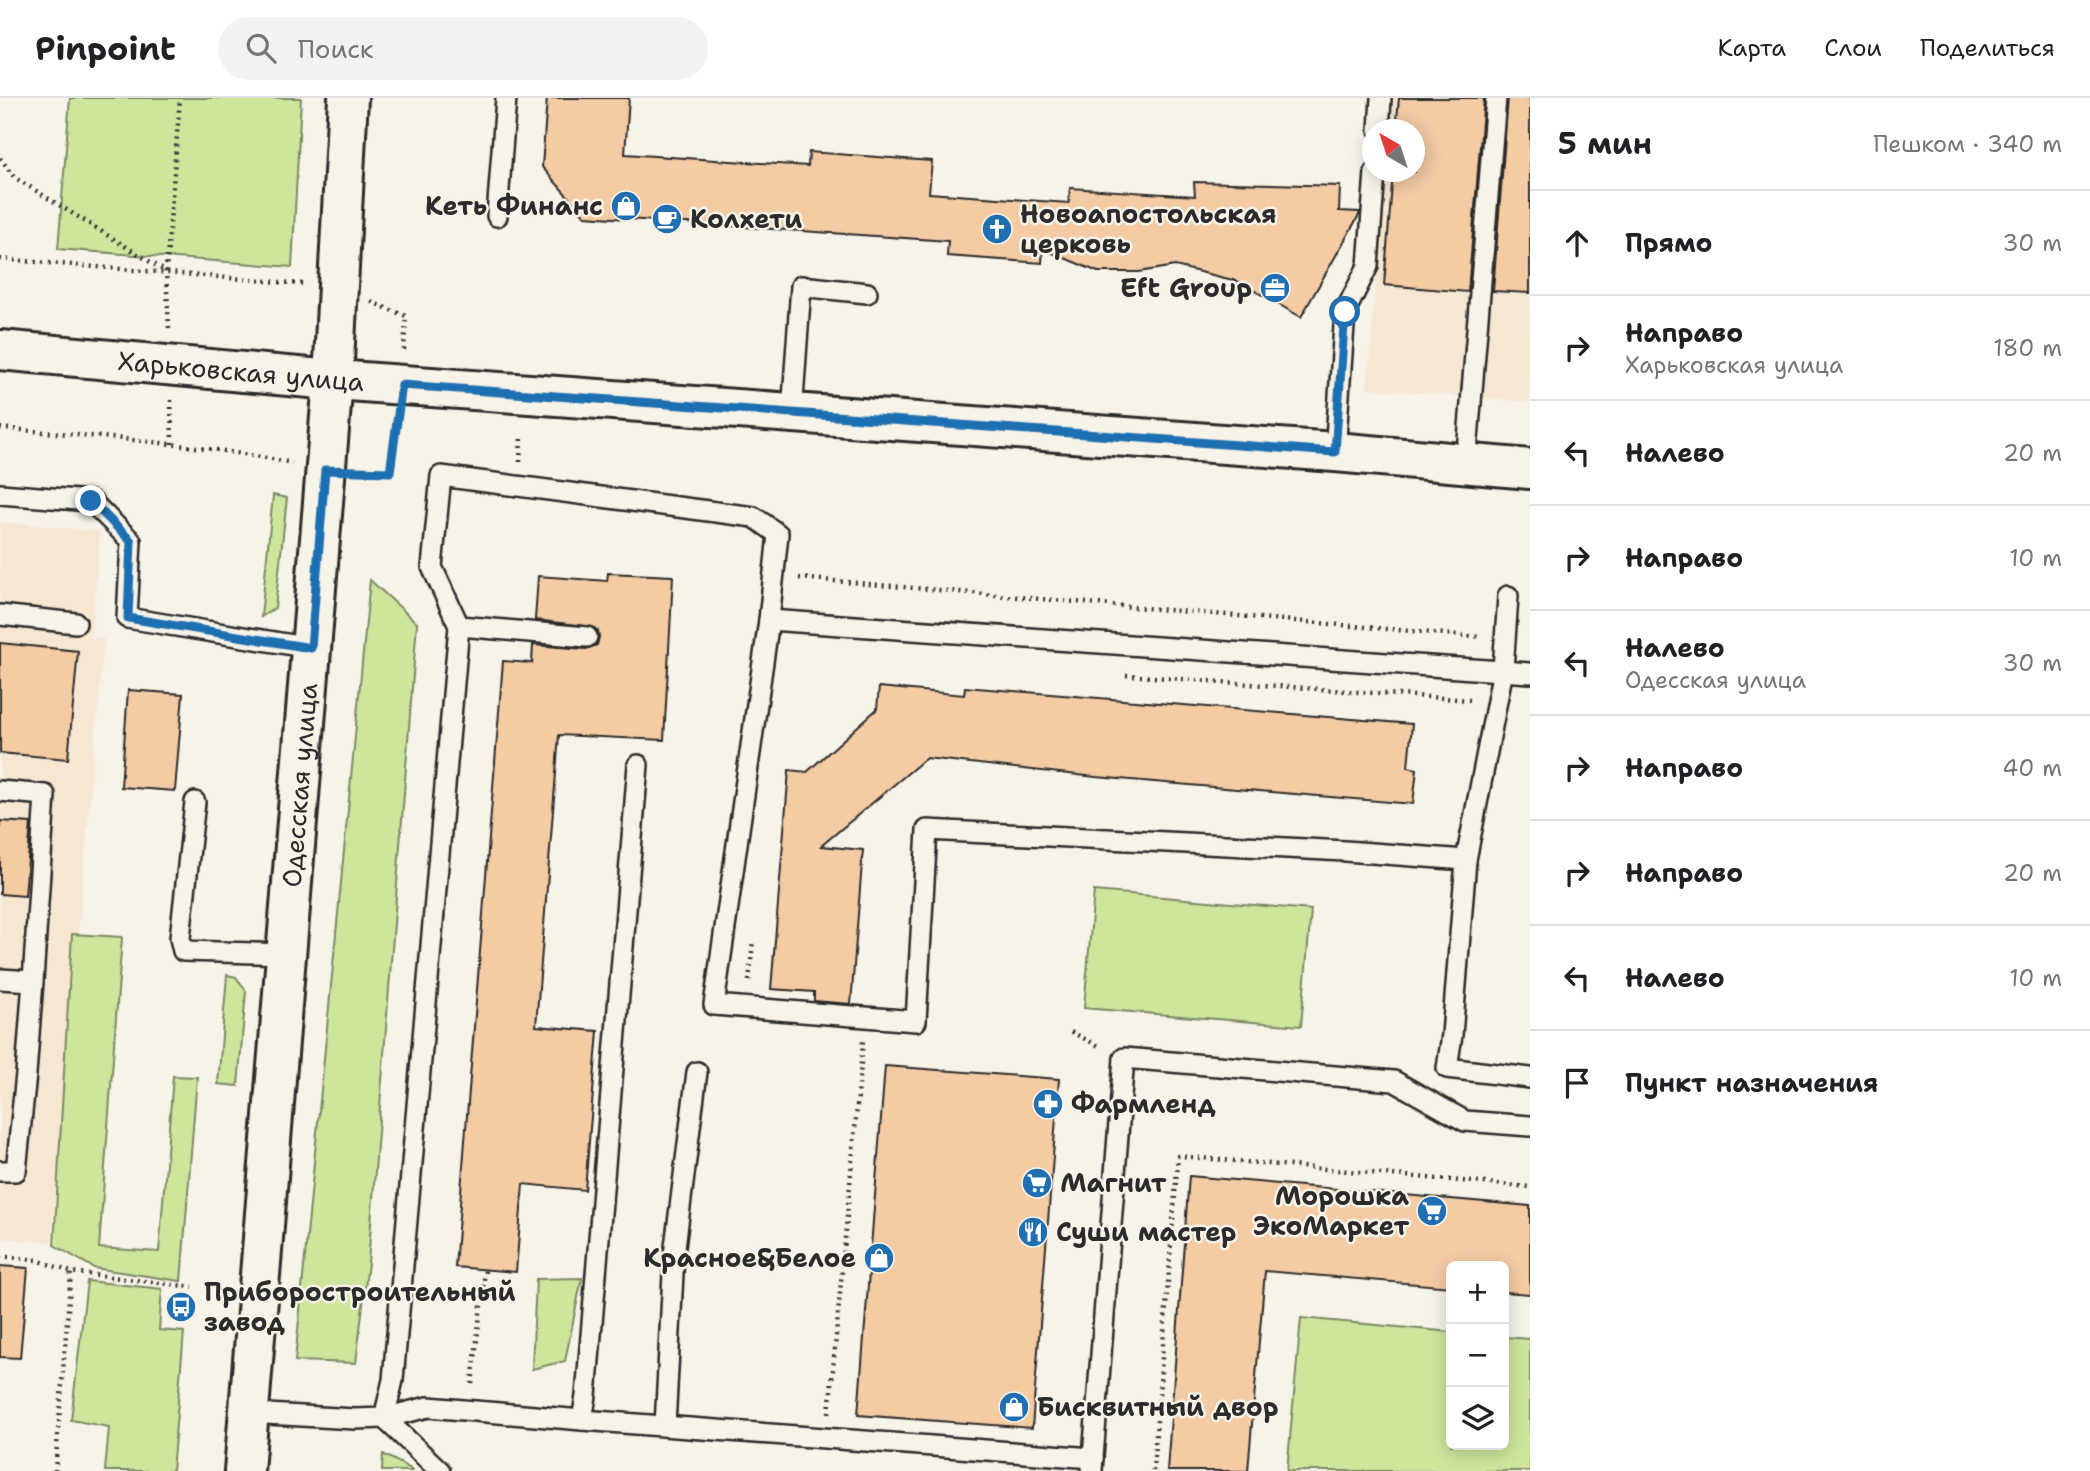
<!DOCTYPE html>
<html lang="ru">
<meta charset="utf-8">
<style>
body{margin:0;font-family:"Shantell Sans",sans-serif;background:#f2f2f2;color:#202124}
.controls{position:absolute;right:21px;bottom:21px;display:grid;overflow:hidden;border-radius:10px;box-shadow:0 4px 18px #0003}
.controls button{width:63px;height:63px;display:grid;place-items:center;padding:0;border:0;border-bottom:2px solid #e0e0e0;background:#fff;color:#202124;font:35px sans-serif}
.compass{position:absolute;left:1362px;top:21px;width:63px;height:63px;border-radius:50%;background:#fff;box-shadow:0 4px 18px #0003;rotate:321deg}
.stop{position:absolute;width:21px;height:21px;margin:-16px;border:5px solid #1f6fb2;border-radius:50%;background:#fff}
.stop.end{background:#1f6fb2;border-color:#fff;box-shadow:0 2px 7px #0008}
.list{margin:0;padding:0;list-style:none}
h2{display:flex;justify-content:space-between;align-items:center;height:91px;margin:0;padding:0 28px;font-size:30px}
h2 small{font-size:23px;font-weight:400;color:#757577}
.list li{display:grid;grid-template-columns:46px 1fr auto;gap:21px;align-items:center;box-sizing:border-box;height:105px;padding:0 28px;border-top:2px solid #e0e0e0}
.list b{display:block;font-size:26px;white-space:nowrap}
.list p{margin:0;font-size:23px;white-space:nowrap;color:#757577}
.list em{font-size:23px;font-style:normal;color:#757577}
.icon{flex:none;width:38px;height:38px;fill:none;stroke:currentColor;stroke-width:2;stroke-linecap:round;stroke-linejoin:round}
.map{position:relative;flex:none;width:1530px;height:1373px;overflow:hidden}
header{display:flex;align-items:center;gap:42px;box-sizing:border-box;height:98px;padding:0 35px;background:#fff;border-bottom:2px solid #e0e0e0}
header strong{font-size:33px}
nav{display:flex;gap:38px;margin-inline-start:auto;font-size:24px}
.search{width:490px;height:63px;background:#f2f2f2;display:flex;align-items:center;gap:18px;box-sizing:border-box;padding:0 24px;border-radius:38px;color:#757577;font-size:26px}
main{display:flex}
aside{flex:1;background:#fff}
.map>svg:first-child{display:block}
.built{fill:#f6e7d3}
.green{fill:#cde69c;stroke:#7c8864;stroke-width:2}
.building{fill:#f4cba3;stroke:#2b2b2b;stroke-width:2}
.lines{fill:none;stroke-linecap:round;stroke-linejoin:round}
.lane-casing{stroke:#2b2b2b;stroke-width:24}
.secondary-casing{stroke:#2b2b2b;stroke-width:44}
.path{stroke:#2b2b2b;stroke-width:4.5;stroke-dasharray:2 5;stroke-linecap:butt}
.lane{stroke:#f7f3e8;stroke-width:19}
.secondary{stroke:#f7f3e8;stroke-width:38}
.route{stroke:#1f6fb2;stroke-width:9}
.labels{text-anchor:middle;stroke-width:5;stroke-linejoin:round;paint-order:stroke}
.poi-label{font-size:26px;font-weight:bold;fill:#2b2b2b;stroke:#f7f3e8;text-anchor:start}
.street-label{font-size:26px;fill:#2b2b2b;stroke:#f7f3e8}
</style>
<header>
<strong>Pinpoint</strong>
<div class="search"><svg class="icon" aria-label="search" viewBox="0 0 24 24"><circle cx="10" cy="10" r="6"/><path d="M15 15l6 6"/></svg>Поиск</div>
<nav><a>Карта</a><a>Слои</a><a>Поделиться</a></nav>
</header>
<main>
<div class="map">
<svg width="1530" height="1373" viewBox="0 0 1530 1373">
<rect width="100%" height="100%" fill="#f7f3e8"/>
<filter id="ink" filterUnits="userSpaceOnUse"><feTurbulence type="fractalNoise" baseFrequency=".0143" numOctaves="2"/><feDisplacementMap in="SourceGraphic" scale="14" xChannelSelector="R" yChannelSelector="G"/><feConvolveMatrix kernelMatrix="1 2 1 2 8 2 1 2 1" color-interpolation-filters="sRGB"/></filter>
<g filter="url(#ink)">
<!-- built -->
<g class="built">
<polygon points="1390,0 1530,0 1530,304 1367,290 1385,74 1414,74 1414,32 1388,31"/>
<polygon points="0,424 100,433 91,540 104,541 51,1144 0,1140"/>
</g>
<!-- green -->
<g class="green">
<polygon points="70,0 301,0 292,169 58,151"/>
<polygon points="273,397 287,400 275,510 261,519"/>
<polygon points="370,482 417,525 368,1165 356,1265 295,1263"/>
<polygon points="1094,793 1311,812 1301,928 1084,910"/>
<polygon points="72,836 122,839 99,1150 159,1154 173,978 197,979 181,1183 94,1170 54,1147"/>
<polygon points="227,877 236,879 246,893 238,988 218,986"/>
<polygon points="582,1180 565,1263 532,1271 536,1181"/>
<polygon points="87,1183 162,1191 159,1232 184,1234 172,1373 105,1373 109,1329 71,1322"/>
<polygon points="1301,1220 1451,1234 1451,1347 1504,1347 1504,1239 1530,1241 1530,1373 1287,1373"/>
<polygon points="383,1356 411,1371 412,1373 382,1373"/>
</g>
<!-- building -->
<g class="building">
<polygon points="547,0 629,0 625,56 808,68 809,54 932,63 929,95 1069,105 1070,90 1195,98 1194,84 1340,88 1339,113 1360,114 1359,117 1301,219 1237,183 1175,168 1139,174 1098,174 1043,151 1042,165 947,158 948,143 585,118 542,69"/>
<polygon points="1399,0 1484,0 1468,194 1384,187 1393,74 1415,74 1415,32 1396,32"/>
<polygon points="1508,0 1530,0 1530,195 1493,193"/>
<polygon points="608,475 673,478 664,642 559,637 536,928 598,933 585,1092 523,1086 516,1174 455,1169 503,563 532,565 533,547 586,551 597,547 599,539 598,533 593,529 535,522 538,478 607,483"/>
<polygon points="0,545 78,553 68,661 0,655"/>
<polygon points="879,589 964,597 965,589 1412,626 1408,669 1417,671 1413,706 1096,679 926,660 821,748 863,752 851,906 814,903 814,894 771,891 789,672 807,674 877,611"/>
<polygon points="128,592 183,596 175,693 121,689"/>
<polygon points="0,723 31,725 25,798 0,796"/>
<polygon points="885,968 1059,981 1032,1330 858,1317"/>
<polygon points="1189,1078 1530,1108 1530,1196 1504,1194 1504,1168 1451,1168 1451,1189 1265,1173 1248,1373 1167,1373"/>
<polygon points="0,1168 28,1170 20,1260 0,1259"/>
</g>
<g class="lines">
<!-- lane casing -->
<g class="lane-casing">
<g id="lane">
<polyline points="1379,32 1381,0"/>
<polyline points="497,118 506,0"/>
<polyline points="792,315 801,188 867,195"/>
<polyline points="1335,354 1345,214 1368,168 1375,74"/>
<polyline points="1466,366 1496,0"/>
<polyline points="0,396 91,403 131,443 127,520 311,550"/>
<polyline points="0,517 76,525"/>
<polyline points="769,522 1530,575"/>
<polyline points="459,528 587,539"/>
<polyline points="0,693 45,697 33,883"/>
<polyline points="195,704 180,840 183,853 286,856"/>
<polyline points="1466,762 1503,572 1508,498"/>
<polyline points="0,881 33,883 26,976 16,1073 0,1073"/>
<polyline points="249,1315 355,1321 384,1320 428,1309 582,1322 1093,1360"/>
<polyline points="384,1320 393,1282 459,528 432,469 441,378 754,419 778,436 769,522 714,907 916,923 927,732 1345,753 1466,762 1452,937 1447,970 1530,980"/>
<polyline points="384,1320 440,1373"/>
<polyline points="582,1322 586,1298 638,667"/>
<polyline points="665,1328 674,1157 697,974"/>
<polyline points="1092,1372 1124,960 1394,983 1465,1023 1530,1028"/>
</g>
</g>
<!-- secondary casing -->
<g class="secondary-casing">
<g id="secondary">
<path id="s1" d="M0,252l321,29 1014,73 195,17"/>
<path id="s2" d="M244,1373l89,-1091 15,-282"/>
</g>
</g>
<!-- path -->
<g class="path">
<polyline points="0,60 14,79 165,173"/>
<polyline points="0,161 303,186"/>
<polyline points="371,204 406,218 404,252"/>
<polyline points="169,230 166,174 180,0"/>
<polyline points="171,302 172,347"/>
<path d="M0,330c97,9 196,15 292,35"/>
<polyline points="520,364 521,336"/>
<polyline points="363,373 390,374 398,320"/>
<polyline points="799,480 1480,539"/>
<polyline points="1126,577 1470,602"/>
<polyline points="749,883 753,843"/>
<polyline points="1071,934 1101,949"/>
<polyline points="0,1158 37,1162 71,1174"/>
<polyline points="472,1286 485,1172"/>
<polyline points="829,1315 863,943"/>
<polyline points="55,1373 71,1174 193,1189"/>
<polyline points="1153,1373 1178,1058 1530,1089"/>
</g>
<!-- lane -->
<use href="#lane" class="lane"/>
<!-- secondary -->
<use href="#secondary" class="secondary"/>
</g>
</g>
<g class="lines" filter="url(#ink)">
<!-- route -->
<polyline class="route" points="91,403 131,443 128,520 311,550 325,372 390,374 402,287 1335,354 1345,214"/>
</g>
<!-- icons -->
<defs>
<g id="shop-disc" transform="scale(1.575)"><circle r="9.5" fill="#1f6fb2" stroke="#f7f3e8"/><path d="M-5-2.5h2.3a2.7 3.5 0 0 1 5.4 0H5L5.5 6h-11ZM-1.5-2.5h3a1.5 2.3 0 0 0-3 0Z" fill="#fff"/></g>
<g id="cafe-disc" transform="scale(1.575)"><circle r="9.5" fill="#1f6fb2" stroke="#f7f3e8"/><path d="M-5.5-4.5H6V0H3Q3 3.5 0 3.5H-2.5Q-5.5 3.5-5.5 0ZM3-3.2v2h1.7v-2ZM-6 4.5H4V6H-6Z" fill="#fff"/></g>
<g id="church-disc" transform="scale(1.575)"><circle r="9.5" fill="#1f6fb2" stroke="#f7f3e8"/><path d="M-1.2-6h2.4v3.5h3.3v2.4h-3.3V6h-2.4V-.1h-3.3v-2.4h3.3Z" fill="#fff"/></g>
<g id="office-disc" transform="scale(1.575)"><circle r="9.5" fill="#1f6fb2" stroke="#f7f3e8"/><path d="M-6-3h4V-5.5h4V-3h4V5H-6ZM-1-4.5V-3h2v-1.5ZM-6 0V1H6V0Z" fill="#fff"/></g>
<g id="pharmacy-disc" transform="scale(1.575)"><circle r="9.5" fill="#1f6fb2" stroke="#f7f3e8"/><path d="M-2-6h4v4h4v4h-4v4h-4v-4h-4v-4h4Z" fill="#fff"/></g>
<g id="supermarket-disc" transform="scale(1.575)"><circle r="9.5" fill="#1f6fb2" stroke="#f7f3e8"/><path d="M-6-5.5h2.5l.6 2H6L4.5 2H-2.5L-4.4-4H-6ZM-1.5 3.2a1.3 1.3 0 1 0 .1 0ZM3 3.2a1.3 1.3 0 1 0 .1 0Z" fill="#fff"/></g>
<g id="restaurant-disc" transform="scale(1.575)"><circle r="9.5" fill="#1f6fb2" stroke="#f7f3e8"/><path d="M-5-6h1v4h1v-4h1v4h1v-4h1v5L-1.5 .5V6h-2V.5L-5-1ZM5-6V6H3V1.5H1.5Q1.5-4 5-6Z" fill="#fff"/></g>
<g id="bus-disc" transform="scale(1.575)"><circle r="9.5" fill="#1f6fb2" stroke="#f7f3e8"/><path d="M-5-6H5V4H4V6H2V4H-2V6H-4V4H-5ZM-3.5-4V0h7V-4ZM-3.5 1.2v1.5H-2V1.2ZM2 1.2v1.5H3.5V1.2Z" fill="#fff"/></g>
</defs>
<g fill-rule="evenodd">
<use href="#shop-disc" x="626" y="108"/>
<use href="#cafe-disc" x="667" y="121"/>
<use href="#church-disc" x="997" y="131"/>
<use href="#office-disc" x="1275" y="190"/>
<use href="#pharmacy-disc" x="1048" y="1006"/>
<use href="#supermarket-disc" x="1037" y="1085"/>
<use href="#supermarket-disc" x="1432" y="1113"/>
<use href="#restaurant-disc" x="1033" y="1134"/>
<use href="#shop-disc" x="879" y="1160"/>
<use href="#bus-disc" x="181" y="1209"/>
<use href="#shop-disc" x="1014" y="1309"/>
</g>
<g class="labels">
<!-- poi labels -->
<g class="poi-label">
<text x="603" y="117" text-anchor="end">Кеть Финанс</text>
<text x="1020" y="125">Новоапостольская<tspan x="1020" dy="30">церковь</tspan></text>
<text x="690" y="130">Колхети</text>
<text x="1252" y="199" text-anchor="end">Eft Group</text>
<text x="1071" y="1015">Фармленд</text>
<text x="1060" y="1094">Магнит</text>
<text x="1409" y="1107" text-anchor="end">Морошка<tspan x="1409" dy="30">ЭкоМаркет</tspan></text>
<text x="1056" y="1143">Суши мастер</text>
<text x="856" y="1169" text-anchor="end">Красное&amp;Белое</text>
<text x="204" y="1203">Приборостроительный<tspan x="204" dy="30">завод</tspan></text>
<text x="1037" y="1318">Бисквитный двор</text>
</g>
<!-- street labels -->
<g class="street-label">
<text dy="9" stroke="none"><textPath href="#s1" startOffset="242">Харьковская улица</textPath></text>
<text dy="9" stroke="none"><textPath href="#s2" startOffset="688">Одесская улица</textPath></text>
</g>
</g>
</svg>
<div class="controls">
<button>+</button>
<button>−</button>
<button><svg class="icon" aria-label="layers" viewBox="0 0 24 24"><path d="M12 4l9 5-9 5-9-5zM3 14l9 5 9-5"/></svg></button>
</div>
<svg class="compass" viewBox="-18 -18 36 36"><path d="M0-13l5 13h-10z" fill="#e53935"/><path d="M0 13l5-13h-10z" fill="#757577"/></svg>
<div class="stop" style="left:1345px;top:214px"></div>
<div class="stop end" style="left:91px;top:403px"></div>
</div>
<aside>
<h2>5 мин<small>Пешком · 340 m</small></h2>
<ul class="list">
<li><svg class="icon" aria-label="ahead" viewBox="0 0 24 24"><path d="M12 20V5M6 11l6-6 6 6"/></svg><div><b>Прямо</b></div><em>30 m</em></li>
<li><svg class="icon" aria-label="right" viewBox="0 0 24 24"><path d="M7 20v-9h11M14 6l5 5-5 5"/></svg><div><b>Направо</b><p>Харьковская улица</p></div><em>180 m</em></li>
<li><svg class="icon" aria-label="left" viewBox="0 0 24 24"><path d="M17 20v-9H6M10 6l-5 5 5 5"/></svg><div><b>Налево</b></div><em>20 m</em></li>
<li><svg class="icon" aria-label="right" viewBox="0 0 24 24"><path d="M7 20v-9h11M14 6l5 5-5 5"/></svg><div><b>Направо</b></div><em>10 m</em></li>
<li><svg class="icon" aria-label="left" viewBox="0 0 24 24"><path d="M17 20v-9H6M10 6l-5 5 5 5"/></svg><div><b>Налево</b><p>Одесская улица</p></div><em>30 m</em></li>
<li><svg class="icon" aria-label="right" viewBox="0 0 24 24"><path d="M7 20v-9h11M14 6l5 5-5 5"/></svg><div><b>Направо</b></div><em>40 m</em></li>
<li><svg class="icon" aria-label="right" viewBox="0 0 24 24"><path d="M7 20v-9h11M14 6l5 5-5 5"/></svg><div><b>Направо</b></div><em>20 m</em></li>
<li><svg class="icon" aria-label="left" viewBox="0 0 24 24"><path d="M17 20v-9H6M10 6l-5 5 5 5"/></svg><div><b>Налево</b></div><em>10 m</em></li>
<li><svg class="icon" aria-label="arrive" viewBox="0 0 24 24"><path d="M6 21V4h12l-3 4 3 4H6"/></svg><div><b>Пункт назначения</b></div></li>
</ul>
</aside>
</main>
